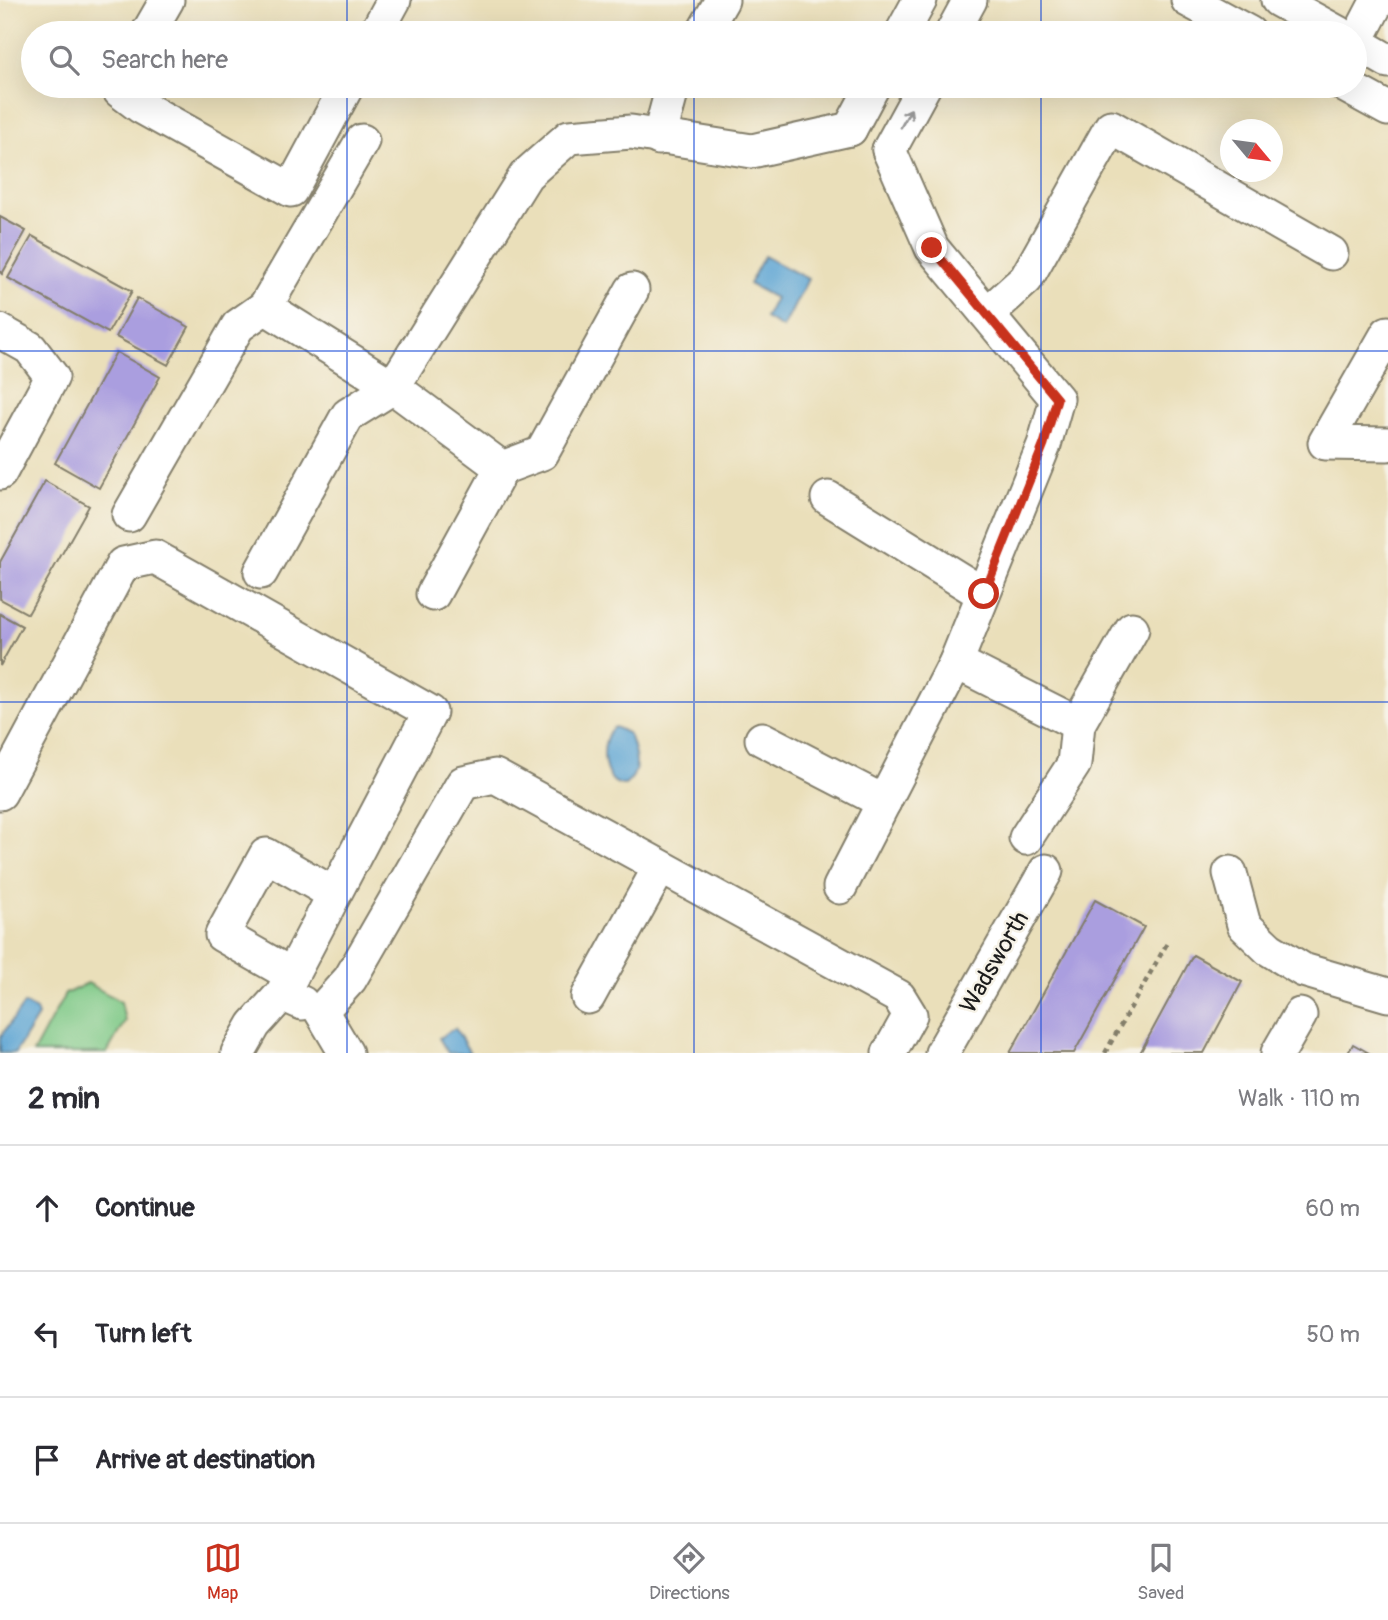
<!DOCTYPE html>
<meta charset="utf-8">
<style>
body{margin:0;font-family:Pangolin,sans-serif;background:#f7f7f7;color:#2b2b33}
.compass{position:absolute;left:1220px;top:119px;width:63px;height:63px;border-radius:50%;background:#fff;box-shadow:0 7px 28px #0002;rotate:119deg}
.stop{position:absolute;width:21px;height:21px;margin:-16px;border:5px solid #c8321e;border-radius:50%;background:#fff}
.stop.end{background:#c8321e;border-color:#fff;box-shadow:0 2px 7px #0008}
.list{margin:0;padding:0;list-style:none}
h2{display:flex;justify-content:space-between;align-items:center;height:91px;margin:0;padding:0 28px;font-size:30px}
h2 small{font-size:23px;font-weight:400;color:#7c7c81}
.list li{display:grid;grid-template-columns:46px 1fr auto;gap:21px;align-items:center;box-sizing:border-box;height:126px;padding:0 28px;border-top:2px solid #e1e1e2}
.list b{display:block;font-size:26px;white-space:nowrap}
.list em{font-size:23px;font-style:normal;color:#7c7c81}
.icon{flex:none;width:38px;height:38px;fill:none;stroke:currentColor;stroke-width:2;stroke-linecap:round;stroke-linejoin:round}
.map{position:relative;flex:none;width:1388px;height:1053px;overflow:hidden}
.search{position:absolute;background:#fff;box-shadow:0 7px 28px #0002;left:21px;right:21px;top:21px;height:77px;display:flex;align-items:center;gap:18px;box-sizing:border-box;padding:0 24px;border-radius:38px;color:#7c7c81;font-size:26px}
.sheet{height:469px;background:#fff}
nav{display:flex;justify-content:space-around;align-items:center;box-sizing:border-box;height:98px;border-top:2px solid #e1e1e2;background:#fff;font-size:19px;color:#7c7c81}
nav a{display:grid;justify-items:center;gap:4px}
nav .on{color:#c8321e}
.map>svg:first-child{display:block}
.green{fill:#7ec987;stroke:#4d7252;stroke-width:2}
.water{fill:#5da5d4;stroke:#3c6078;stroke-width:2}
.building{fill:#aa9edf}
.lines{fill:none;stroke-linecap:round;stroke-linejoin:round}
.minor-casing{stroke:#837e6b;stroke-width:37}
.path{stroke:#837e6b;stroke-width:4.5;stroke-dasharray:5 5;stroke-linecap:butt}
.minor{stroke:#fff;stroke-width:33}
.oneway{stroke:#999}
.route{stroke:#c8321e;stroke-width:9}
.grid{fill:none;stroke:#1d4ed8;stroke-width:2;stroke-opacity:0.55}
.labels{text-anchor:middle;stroke-width:5;stroke-linejoin:round;paint-order:stroke}
.street-label{font-size:24px;fill:#1c1c1c;stroke:#f7f3e8}
</style>
<div class="map">
<svg width="1388" height="1053" viewBox="0 0 1388 1053">
<rect width="100%" height="100%" fill="#f7f3e8"/>
<filter id="ink" filterUnits="userSpaceOnUse"><feTurbulence type="fractalNoise" baseFrequency=".0143" numOctaves="2"/><feDisplacementMap in="SourceGraphic" scale="14" xChannelSelector="R" yChannelSelector="G"/><feConvolveMatrix kernelMatrix="1 2 1 2 8 2 1 2 1" color-interpolation-filters="sRGB"/></filter>
<filter id="wash" filterUnits="userSpaceOnUse"><feTurbulence type="fractalNoise" baseFrequency=".00686" numOctaves="4" result="noise"/><feDisplacementMap in="SourceGraphic" scale="28" xChannelSelector="R" yChannelSelector="G"/><feGaussianBlur stdDeviation="1.57" result="paint"/><feColorMatrix in="noise" values="0 0 0 0 0 0 0 0 0 0 0 0 0 0 0 0 0 1.4 0 .05"/><feComposite in="paint" operator="in"/></filter>
<g filter="url(#wash)">
<rect width="100%" height="100%" fill="#eadfba"/>
<!-- green -->
<polygon class="green" points="88,983 121,1002 125,1021 107,1053 33,1053 65,994"/>
<!-- water -->
<g class="water">
<polygon points="764,256 808,279 783,328 765,318 775,298 749,284"/>
<path d="M615,727l14,7c6,18 14,38 -4,51 -26,1 -26,-51 -10,-58z"/>
<polygon points="24,1004 36,1010 38,1016 15,1053 0,1053 0,1037"/>
<polygon points="455,1028 470,1053 448,1053 439,1038"/>
</g>
<g id="blocks">
<!-- building -->
<g class="building">
<polygon points="0,217 26,231 2,274 0,272"/>
<polygon points="32,236 132,291 108,333 8,278"/>
<polygon points="137,298 189,327 168,365 116,337"/>
<polygon points="116,352 160,377 99,488 55,463"/>
<polygon points="45,481 89,506 28,614 0,599 0,562"/>
<polygon points="0,614 22,626 0,666"/>
<polygon points="1095,900 1144,927 1074,1053 1010,1053"/>
<polygon points="1193,955 1242,982 1204,1053 1140,1053"/>
<polygon points="1353,1044 1369,1053 1348,1053"/>
</g>
</g>
</g>
<g filter="url(#ink)">
<use href="#blocks" fill-opacity="0" stroke="#837e6b" stroke-width="2"/>
<g class="lines">
<!-- minor casing -->
<g class="minor-casing">
<g id="minor">
<polyline points="1188,0 1249,33"/>
<polyline points="1278,0 1338,33"/>
<polyline points="148,33 167,0"/>
<polyline points="376,33 394,0"/>
<polyline points="703,33 722,0"/>
<polyline points="902,33 920,0"/>
<polyline points="952,33 970,0"/>
<polyline points="1355,42 1388,61"/>
<polyline points="1355,44 1378,0"/>
<polyline points="123,86 120,91 140,106 291,190 347,86"/>
<polyline points="1346,86 1388,109"/>
<polyline points="850,129 873,86"/>
<polyline points="659,138 673,86"/>
<polyline points="889,150 924,86"/>
<polyline points="265,307 362,141"/>
<polyline points="987,314 1026,279 1111,127 1331,253"/>
<polyline points="0,331 30,348 52,377 0,473"/>
<polyline points="1388,333 1325,443 1388,444"/>
<polyline points="828,498 983,594"/>
<polyline points="129,515 238,326 265,307 393,387 502,468 542,453 632,290"/>
<polyline points="261,572 348,415 393,387 526,175 569,137 631,132 752,151 850,129"/>
<polyline points="433,594 502,468"/>
<polyline points="956,662 1078,724 1132,629"/>
<polyline points="762,739 884,802"/>
<polyline points="0,793 123,564 155,557 430,712 282,994"/>
<polyline points="1026,838 1074,764 1078,724"/>
<polyline points="1230,873 1244,925 1269,949 1303,970 1388,995"/>
<polyline points="840,887 956,662 1044,445 1057,399 932,248 889,150"/>
<polyline points="292,975 222,935 266,855 334,894"/>
<polyline points="588,997 660,867"/>
<polyline points="238,1053 254,1025 282,994 302,1003"/>
<polyline points="346,1053 321,1011 350,979 463,783 495,776 899,997 910,1015 889,1053"/>
<polyline points="942,1053 1046,871"/>
<polyline points="1278,1053 1300,1015"/>
</g>
</g>
<!-- path -->
<polyline class="path" points="1105,1053 1169,940"/>
<!-- minor -->
<use href="#minor" class="minor"/>
</g>
<!-- one-way arrows -->
<defs><path id="oneway-shaft" d="M-6 0H5M1.5-3L5.5 0L1.5 3" fill="none" stroke-width="1.6" stroke-linecap="round" stroke-linejoin="round" transform="scale(1.75)"/></defs>
<use class="oneway" href="#oneway-shaft" transform="translate(906 118) rotate(-61)"/>
</g>
<g class="lines" filter="url(#ink)">
<!-- route -->
<polyline class="route" points="932,248 1057,399 1044,444 984,594"/>
</g>
<!-- grid -->
<path class="grid" d="M347,0v33M694,0v33M1041,0v33M347,86v967M694,86v967M1041,86v967M0,351h1388M0,702h1388"/>
<g class="labels">
<!-- street labels -->
<g class="street-label">
<text transform="translate(994 962) rotate(-60)" y="8">Wadsworth</text>
</g>
</g>
</svg>
<svg class="compass" viewBox="-18 -18 36 36"><path d="M0-13l5 13h-10z" fill="#e53935"/><path d="M0 13l5-13h-10z" fill="#7c7c81"/></svg>
<div class="stop" style="left:984px;top:594px"></div>
<div class="stop end" style="left:932px;top:248px"></div>
<div class="search"><svg class="icon" aria-label="search" viewBox="0 0 24 24"><circle cx="10" cy="10" r="6"/><path d="M15 15l6 6"/></svg>Search here</div>
</div>
<section class="sheet">
<h2>2 min<small>Walk · 110 m</small></h2>
<ul class="list">
<li><svg class="icon" aria-label="ahead" viewBox="0 0 24 24"><path d="M12 20V5M6 11l6-6 6 6"/></svg><div><b>Continue</b></div><em>60 m</em></li>
<li><svg class="icon" aria-label="left" viewBox="0 0 24 24"><path d="M17 20v-9H6M10 6l-5 5 5 5"/></svg><div><b>Turn left</b></div><em>50 m</em></li>
<li><svg class="icon" aria-label="arrive" viewBox="0 0 24 24"><path d="M6 21V4h12l-3 4 3 4H6"/></svg><div><b>Arrive at destination</b></div></li>
</ul>
</section>
<nav>
<a class="on"><svg class="icon" aria-label="map" viewBox="0 0 24 24"><path d="M3 6l6-2 6 2 6-2v14l-6 2-6-2-6 2zM9 4v14M15 6v14"/></svg>Map</a>
<a><svg class="icon" aria-label="directions" viewBox="0 0 24 24"><path d="M12 3l9 9-9 9-9-9zM9 14v-3h6M13 9l2 2-2 2"/></svg>Directions</a>
<a><svg class="icon" aria-label="saved" viewBox="0 0 24 24"><path d="M7 4h10v16l-5-4-5 4z"/></svg>Saved</a>
</nav>
